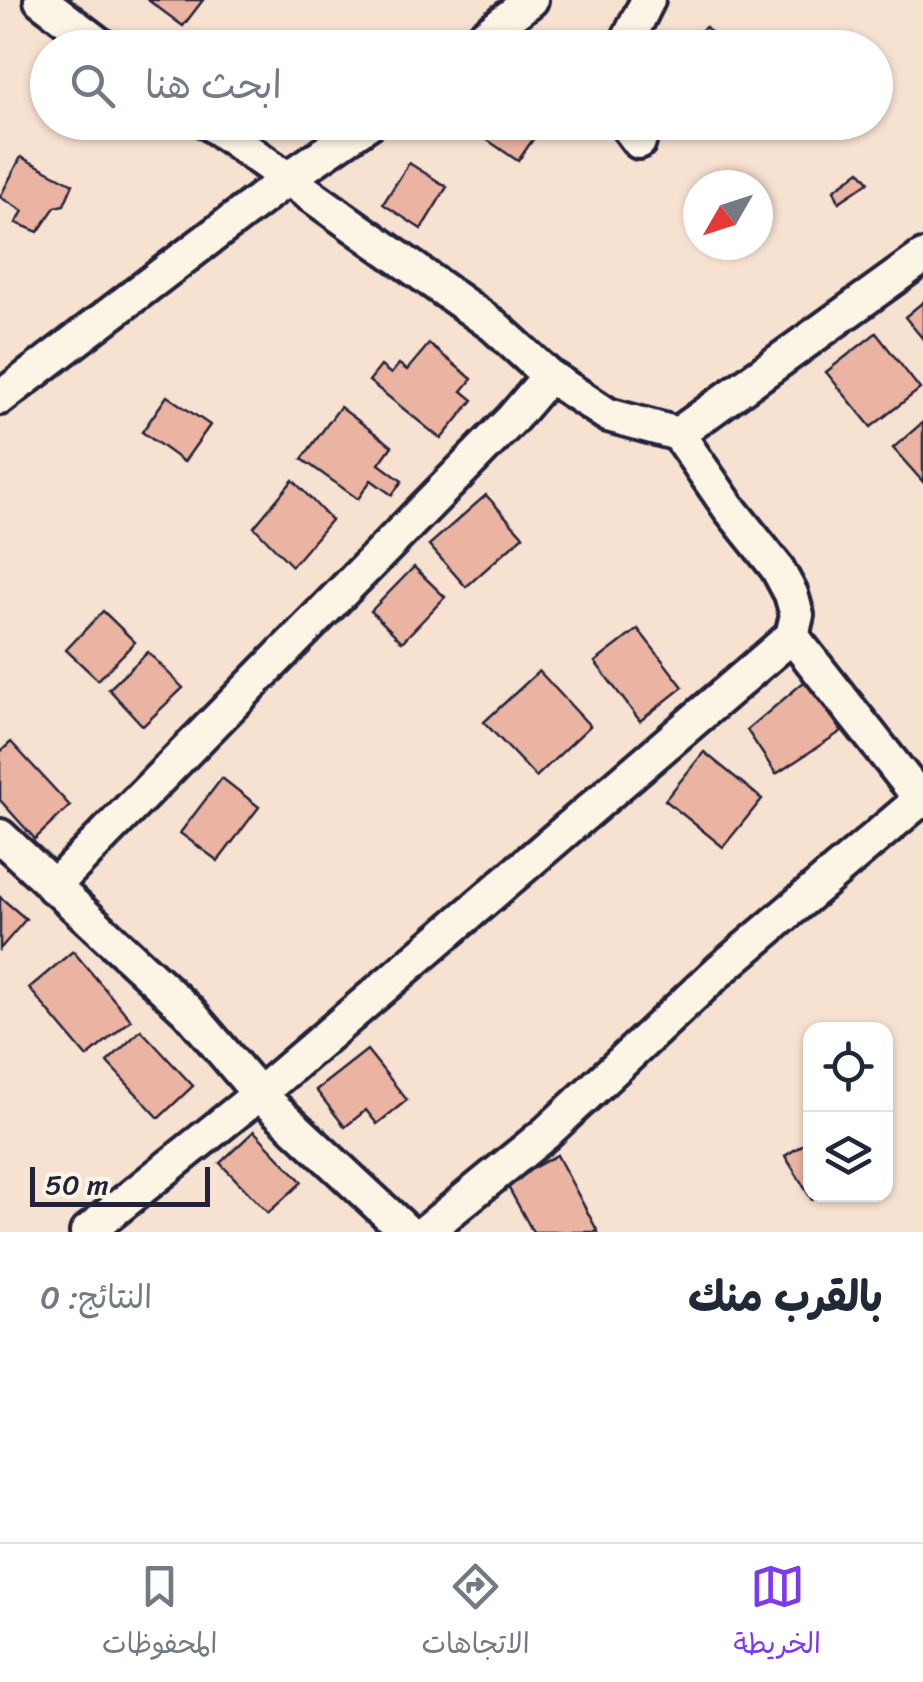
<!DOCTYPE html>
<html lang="ar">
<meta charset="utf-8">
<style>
body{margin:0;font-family:Sriracha,"Playpen Sans Arabic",sans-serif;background:#f2f2f3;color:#1f2937;direction:rtl}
.controls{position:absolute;right:30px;bottom:30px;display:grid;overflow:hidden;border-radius:20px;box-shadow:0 2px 8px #0004}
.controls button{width:90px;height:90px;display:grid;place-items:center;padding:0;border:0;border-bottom:2px solid #e0e1e3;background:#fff;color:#1f2937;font:50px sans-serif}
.compass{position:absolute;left:683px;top:170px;width:90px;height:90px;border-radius:50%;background:#fff;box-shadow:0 2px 8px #0004;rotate:231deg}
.scale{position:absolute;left:30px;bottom:25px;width:180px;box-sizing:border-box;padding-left:10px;border:5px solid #22223b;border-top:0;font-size:28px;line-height:35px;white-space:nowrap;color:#22223b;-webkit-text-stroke:8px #fcf5e5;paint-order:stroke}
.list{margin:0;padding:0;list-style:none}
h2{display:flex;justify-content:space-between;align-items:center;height:130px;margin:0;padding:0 40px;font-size:42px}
h2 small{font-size:32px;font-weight:400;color:#747a83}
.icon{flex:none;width:55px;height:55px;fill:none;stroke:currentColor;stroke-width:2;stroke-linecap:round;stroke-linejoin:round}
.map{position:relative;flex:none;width:923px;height:1232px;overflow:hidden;direction:ltr}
.search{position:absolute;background:#fff;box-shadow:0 2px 8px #0004;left:30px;right:30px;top:30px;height:110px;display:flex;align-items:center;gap:25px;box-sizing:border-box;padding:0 35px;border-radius:55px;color:#747a83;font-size:38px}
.sheet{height:310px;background:#fff}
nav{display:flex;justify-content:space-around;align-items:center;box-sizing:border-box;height:140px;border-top:2px solid #e0e1e3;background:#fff;font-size:28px;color:#747a83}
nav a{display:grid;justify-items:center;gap:5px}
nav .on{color:#7c3aed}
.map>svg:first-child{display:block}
.building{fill:#ebb3a1;stroke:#22223b;stroke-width:2.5}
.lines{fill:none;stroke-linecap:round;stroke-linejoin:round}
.minor-casing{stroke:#22223b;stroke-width:40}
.minor{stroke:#fcf5e5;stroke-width:32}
</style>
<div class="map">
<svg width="923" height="1232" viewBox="0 0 923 1232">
<rect width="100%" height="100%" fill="#f7e1d1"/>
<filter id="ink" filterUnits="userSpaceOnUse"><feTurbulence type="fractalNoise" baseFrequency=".01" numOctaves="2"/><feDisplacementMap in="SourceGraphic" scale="20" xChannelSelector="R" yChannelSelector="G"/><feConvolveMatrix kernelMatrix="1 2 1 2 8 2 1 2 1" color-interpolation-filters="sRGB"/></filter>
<g filter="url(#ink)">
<!-- building -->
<g class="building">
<polygon points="148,0 203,0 183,26"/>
<polygon points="706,27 718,40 719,48 661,48 672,34 686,32 691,37"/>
<polygon points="489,122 545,122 518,161 480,135"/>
<polygon points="21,157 73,184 64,205 55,207 38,232 16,223 23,211 0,197"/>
<polygon points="409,163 447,187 421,229 383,204"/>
<polygon points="860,171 869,182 839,202 834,190"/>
<polygon points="923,302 923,339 905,317"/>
<polygon points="876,333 920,389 871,427 826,372"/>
<polygon points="429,344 472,379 462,391 473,400 441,439 369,381 381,366 391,374 399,364 407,370"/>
<polygon points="167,396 210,425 184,462 142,432"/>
<polygon points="340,407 392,446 379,464 402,481 392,495 371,480 358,499 302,459"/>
<polygon points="923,422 923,482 893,448"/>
<polygon points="293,480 331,520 292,566 254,527"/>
<polygon points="486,495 523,536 466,587 429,545"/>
<polygon points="414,567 445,597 402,642 371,611"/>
<polygon points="103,611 135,642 98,680 66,650"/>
<polygon points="638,629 683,687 640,721 595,662"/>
<polygon points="148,652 183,688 143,726 109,689"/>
<polygon points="539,671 590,726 536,777 484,722"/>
<polygon points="805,681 842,731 776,774 747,730"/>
<polygon points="11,742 70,806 35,839 0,800 0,752"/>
<polygon points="704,752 762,799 723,847 665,800"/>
<polygon points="222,778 259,807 218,861 180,833"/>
<polygon points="0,897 26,919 0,949"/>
<polygon points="73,951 131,1020 87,1057 29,988"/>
<polygon points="141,1030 193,1086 159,1118 107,1062"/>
<polygon points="367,1050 407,1100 377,1124 366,1110 345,1127 316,1090"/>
<polygon points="254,1131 302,1182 268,1213 220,1163"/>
<polygon points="810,1140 810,1194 821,1194 812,1200 785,1156"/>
<polygon points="557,1155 598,1232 533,1232 506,1183"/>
</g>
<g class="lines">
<!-- minor casing -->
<g class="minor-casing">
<g id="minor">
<polyline points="41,0 104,48"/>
<polyline points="469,48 531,0"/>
<polyline points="624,48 648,0"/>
<polyline points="624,122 639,142"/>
<polyline points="0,398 287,179 370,122"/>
<polyline points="678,434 923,257"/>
<polyline points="792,636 923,802"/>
<polyline points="0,836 188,1011 259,1094 407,1232"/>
<polyline points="53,887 512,419 549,376"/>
<polyline points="87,1232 259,1094 792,636 797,615 791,594 777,568 729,508 678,434 608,415 549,376 493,325 208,122"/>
<polyline points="425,1232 546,1133 720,970 921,799"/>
</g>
</g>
<!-- minor -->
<use href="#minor" class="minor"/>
</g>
</g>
</svg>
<div class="controls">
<button><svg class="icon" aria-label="locate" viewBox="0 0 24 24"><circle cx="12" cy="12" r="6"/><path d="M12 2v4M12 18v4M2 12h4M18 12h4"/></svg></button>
<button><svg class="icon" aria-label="layers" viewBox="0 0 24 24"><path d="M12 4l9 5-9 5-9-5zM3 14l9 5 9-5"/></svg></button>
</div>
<svg class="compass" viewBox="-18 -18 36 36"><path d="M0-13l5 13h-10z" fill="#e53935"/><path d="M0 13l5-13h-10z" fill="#747a83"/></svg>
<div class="scale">50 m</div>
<div class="search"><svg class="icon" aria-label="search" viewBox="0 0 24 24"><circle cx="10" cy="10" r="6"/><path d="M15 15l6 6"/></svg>ابحث هنا</div>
</div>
<section class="sheet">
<h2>بالقرب منك<small>النتائج: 0</small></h2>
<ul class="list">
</ul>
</section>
<nav>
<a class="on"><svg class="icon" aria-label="map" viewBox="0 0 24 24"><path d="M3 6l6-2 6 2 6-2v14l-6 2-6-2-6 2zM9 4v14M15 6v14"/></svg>الخريطة</a>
<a><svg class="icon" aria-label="directions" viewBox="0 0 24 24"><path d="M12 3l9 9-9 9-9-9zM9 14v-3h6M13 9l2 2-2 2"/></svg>الاتجاهات</a>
<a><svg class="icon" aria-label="saved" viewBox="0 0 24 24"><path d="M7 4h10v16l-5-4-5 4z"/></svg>المحفوظات</a>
</nav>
